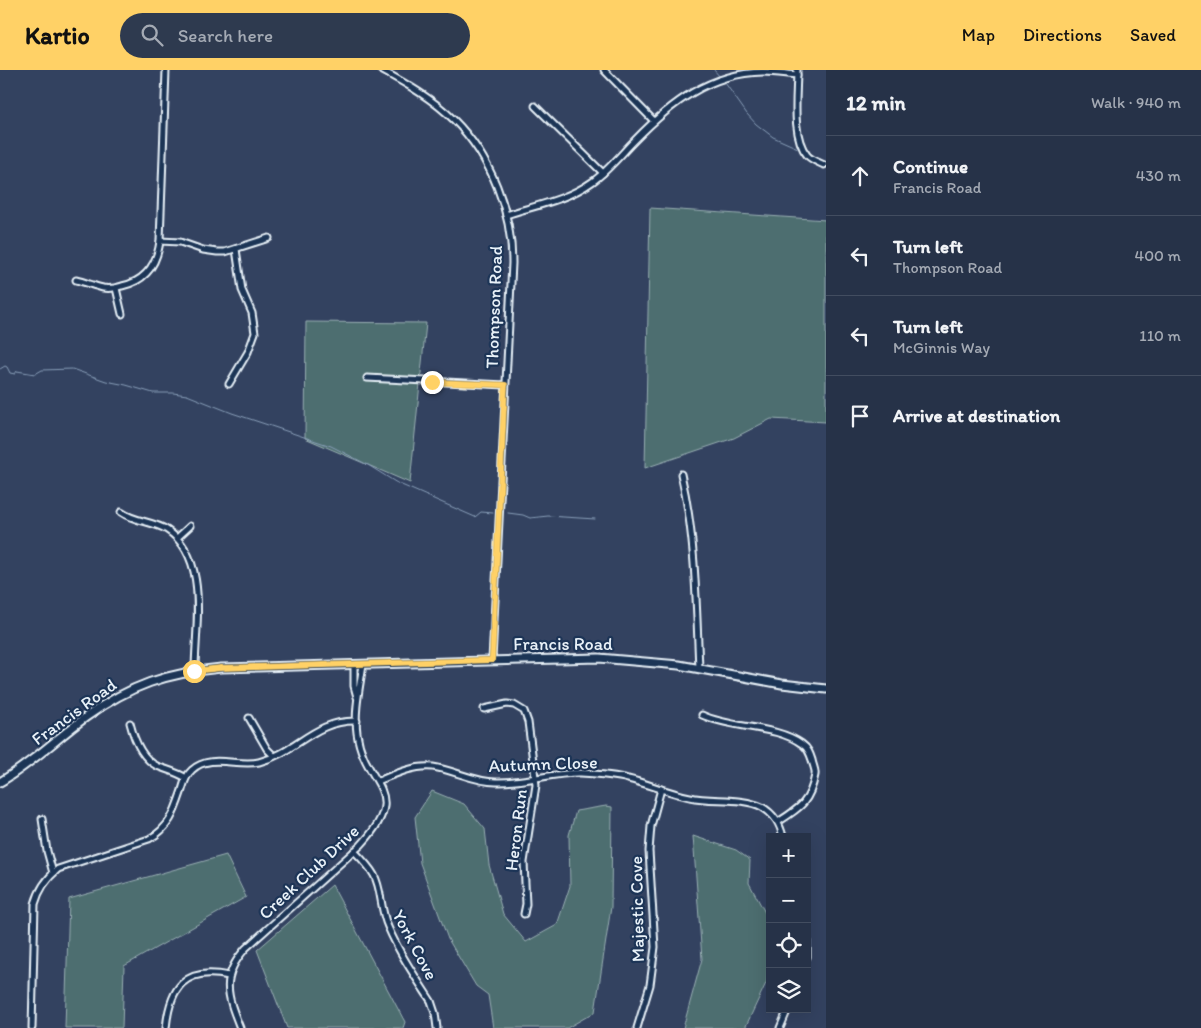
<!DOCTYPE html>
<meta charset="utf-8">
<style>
body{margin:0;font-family:Itim,sans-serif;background:#2e3a4f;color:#f1f3f6}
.controls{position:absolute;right:15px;bottom:15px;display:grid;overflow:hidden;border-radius:0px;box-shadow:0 5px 20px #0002}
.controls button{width:45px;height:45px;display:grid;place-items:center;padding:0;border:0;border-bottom:1px solid #424d60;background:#263248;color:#f1f3f6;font:25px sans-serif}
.stop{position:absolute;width:15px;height:15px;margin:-11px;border:4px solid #ffd166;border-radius:50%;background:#fff}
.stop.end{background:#ffd166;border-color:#fff;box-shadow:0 1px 5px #0008}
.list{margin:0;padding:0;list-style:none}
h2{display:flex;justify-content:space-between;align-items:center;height:65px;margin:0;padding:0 20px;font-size:21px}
h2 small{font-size:16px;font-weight:400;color:#a4aab4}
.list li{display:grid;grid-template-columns:32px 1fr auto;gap:15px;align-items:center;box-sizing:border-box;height:80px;padding:0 20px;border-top:1px solid #424d60}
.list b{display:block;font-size:19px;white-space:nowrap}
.list p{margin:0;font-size:16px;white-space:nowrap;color:#a4aab4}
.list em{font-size:16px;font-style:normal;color:#a4aab4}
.icon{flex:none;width:28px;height:28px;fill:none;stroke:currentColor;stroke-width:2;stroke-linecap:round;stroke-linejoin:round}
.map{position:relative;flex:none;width:826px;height:958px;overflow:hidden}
header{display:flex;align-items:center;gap:30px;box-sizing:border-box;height:70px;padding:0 25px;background:#ffd166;color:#111}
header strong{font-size:24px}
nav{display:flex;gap:28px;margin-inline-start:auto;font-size:18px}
.search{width:350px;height:45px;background:#2e3a4f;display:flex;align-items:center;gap:12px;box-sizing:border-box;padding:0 18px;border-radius:28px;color:#a4aab4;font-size:19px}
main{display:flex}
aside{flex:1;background:#263248}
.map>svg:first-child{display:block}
.green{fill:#4d6e6f;stroke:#9ab0b4}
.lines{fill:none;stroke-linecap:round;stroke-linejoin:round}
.stream{stroke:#899fb9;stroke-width:1}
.street-casing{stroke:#e8f1f8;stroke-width:9}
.secondary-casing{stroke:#e8f1f8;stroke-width:11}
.street{stroke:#1d3557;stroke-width:5}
.secondary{stroke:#1d3557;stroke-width:7}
.route{stroke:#ffd166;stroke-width:6}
.labels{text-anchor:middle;stroke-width:4.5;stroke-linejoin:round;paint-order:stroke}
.street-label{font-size:18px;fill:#e8f1f8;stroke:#1d3557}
</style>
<header>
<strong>Kartio</strong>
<div class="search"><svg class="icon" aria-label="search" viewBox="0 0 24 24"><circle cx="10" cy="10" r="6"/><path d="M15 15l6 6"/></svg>Search here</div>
<nav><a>Map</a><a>Directions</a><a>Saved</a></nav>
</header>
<main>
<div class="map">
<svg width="826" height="958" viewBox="0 0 826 958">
<rect width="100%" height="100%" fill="#334260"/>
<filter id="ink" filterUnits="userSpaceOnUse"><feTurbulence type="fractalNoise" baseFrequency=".02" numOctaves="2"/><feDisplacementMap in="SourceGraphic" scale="10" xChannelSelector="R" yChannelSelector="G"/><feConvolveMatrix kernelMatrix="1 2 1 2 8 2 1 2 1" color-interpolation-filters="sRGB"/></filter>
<g filter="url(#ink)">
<!-- green -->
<g class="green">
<polygon points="650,138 826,150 826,352 771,349 734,368 645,398"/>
<polygon points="306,252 426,253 410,413 305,368"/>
<polygon points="432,721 464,734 485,759 489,795 503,844 526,872 557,855 570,816 569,765 576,741 606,736 612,737 611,837 595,942 567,958 493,958 488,925 476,916 448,869 420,793 415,747"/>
<polygon points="693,766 736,780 750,790 749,813 769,850 767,911 745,958 683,958 702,889"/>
<polygon points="226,785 246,827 124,896 122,958 65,958 69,829"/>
<polygon points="332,815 405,952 403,958 287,958 257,880"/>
</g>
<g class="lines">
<!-- stream -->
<g class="stream">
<polyline points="714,0 720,7"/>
<polyline points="723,10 747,44 756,54 773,67 800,79"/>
<polyline points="808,82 821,91"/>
<polyline points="0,299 5,296 7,297 10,303 15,304 17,301 35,304 42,300 72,299 106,311 126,315 153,323 173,323 187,325 232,343 331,376 368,395 397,413 475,447 481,442 493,443"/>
<polyline points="508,443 523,445 530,448 548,446 595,449"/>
</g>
<!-- street casing -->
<g class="street-casing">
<g id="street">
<path d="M381,0c26,14 52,29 73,50 37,37 58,92 58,143l-20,397"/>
<polyline points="604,0 654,51"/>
<path d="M797,0c0,24 -6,66 10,85 4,5 11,7 17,10"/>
<polyline points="535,36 603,103"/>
<path d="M506,145c28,-9 61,-15 86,-33 16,-11 29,-28 43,-42 36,-37 75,-67 128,-68 11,0 23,2 34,3"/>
<polyline points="160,171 180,172 203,180 217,182 225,182 269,168"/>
<path d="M76,210c9,2 18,6 27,8 6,1 13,0 19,-2 24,-5 35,-22 38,-45l6,-171"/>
<polyline points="116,218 122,244"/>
<polyline points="367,308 505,315"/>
<polyline points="229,314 248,282 255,263 252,243 242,220 236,179"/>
<path d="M681,404c15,64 15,129 18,194"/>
<path d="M121,442c14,10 32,9 46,18 43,28 28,97 28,141"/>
<polyline points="177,468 190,456"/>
<polyline points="354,594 354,616 357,627"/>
<polyline points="484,639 507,634 514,635 524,641 528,652 536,715 524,792 526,834 524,844"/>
<path d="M702,645c30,14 74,10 100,29 6,4 8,10 10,16 1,6 4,10 3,15 -5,27 -15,33 -37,47"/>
<polyline points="249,648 267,679 274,686"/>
<path d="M130,653c4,16 11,35 27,43 10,4 20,6 29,12"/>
<path d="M378,711c17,-7 36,-16 55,-14 21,3 41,15 63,15 28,1 55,-9 83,-9 16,1 34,2 49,6 21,5 41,14 62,18 22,5 52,0 72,10 12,7 18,16 21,30"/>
<polyline points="42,749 47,781 53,803"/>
<path d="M354,781c7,7 15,15 20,24 8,14 6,35 14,52 11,26 28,51 43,74l4,12 2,15"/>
<polyline points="807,871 807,887"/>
<path d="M32,958l3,-124c4,-15 11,-25 23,-35l91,-30c21,-11 26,-28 33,-49 2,-7 4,-15 10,-20 18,-17 46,-3 67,-8 39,-10 54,-42 98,-41"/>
<path d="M166,958c4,-40 18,-62 63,-52"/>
<path d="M240,958c-13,-33 -20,-51 6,-80l115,-103c51,-55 3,-59 -4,-112 -3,-22 3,-47 6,-69"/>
<polyline points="637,958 650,915 655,877 649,781 651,756 661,719"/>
<polyline points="780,958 788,939"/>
</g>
</g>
<!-- secondary casing -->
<g class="secondary-casing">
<path id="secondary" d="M0,712c31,-18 57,-44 86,-65 44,-32 81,-44 135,-49l378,-10 80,7 103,19 44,5"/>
</g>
<!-- street -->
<use href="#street" class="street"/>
<!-- secondary -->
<use href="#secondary" class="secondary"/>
</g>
</g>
<g class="lines" filter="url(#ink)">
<!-- route -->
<polyline class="route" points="194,601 221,598 492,590 505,315 432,312"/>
</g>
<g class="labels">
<!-- street labels -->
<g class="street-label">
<text transform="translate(494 237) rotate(-88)" y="6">Thompson Road</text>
<text x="563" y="580">Francis Road</text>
<text transform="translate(74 642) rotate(-36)" y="6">Francis Road</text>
<text transform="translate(543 694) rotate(-2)" y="6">Autumn Close</text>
<text transform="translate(516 760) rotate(-83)" y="6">Heron Run</text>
<text transform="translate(309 802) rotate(-43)" y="6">Creek Club Drive</text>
<text transform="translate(637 839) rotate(-91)" y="6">Majestic Cove</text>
<text transform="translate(415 875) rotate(62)" y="6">York Cove</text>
</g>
</g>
</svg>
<div class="controls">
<button>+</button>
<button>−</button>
<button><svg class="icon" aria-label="locate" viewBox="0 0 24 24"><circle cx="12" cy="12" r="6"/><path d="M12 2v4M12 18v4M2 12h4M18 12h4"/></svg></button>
<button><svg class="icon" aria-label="layers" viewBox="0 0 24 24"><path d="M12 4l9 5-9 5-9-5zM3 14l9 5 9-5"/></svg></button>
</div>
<div class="stop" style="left:194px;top:601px"></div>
<div class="stop end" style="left:432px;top:312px"></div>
</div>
<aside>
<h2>12 min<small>Walk · 940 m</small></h2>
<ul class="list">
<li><svg class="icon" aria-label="ahead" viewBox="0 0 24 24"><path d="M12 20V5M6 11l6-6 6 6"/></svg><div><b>Continue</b><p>Francis Road</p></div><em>430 m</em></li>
<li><svg class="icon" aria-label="left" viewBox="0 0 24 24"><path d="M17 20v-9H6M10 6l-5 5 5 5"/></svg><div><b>Turn left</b><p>Thompson Road</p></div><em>400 m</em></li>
<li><svg class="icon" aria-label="left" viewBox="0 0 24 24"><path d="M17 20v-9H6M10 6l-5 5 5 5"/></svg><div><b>Turn left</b><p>McGinnis Way</p></div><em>110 m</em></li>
<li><svg class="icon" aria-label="arrive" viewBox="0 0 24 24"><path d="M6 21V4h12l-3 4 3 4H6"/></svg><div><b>Arrive at destination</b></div></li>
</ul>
</aside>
</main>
